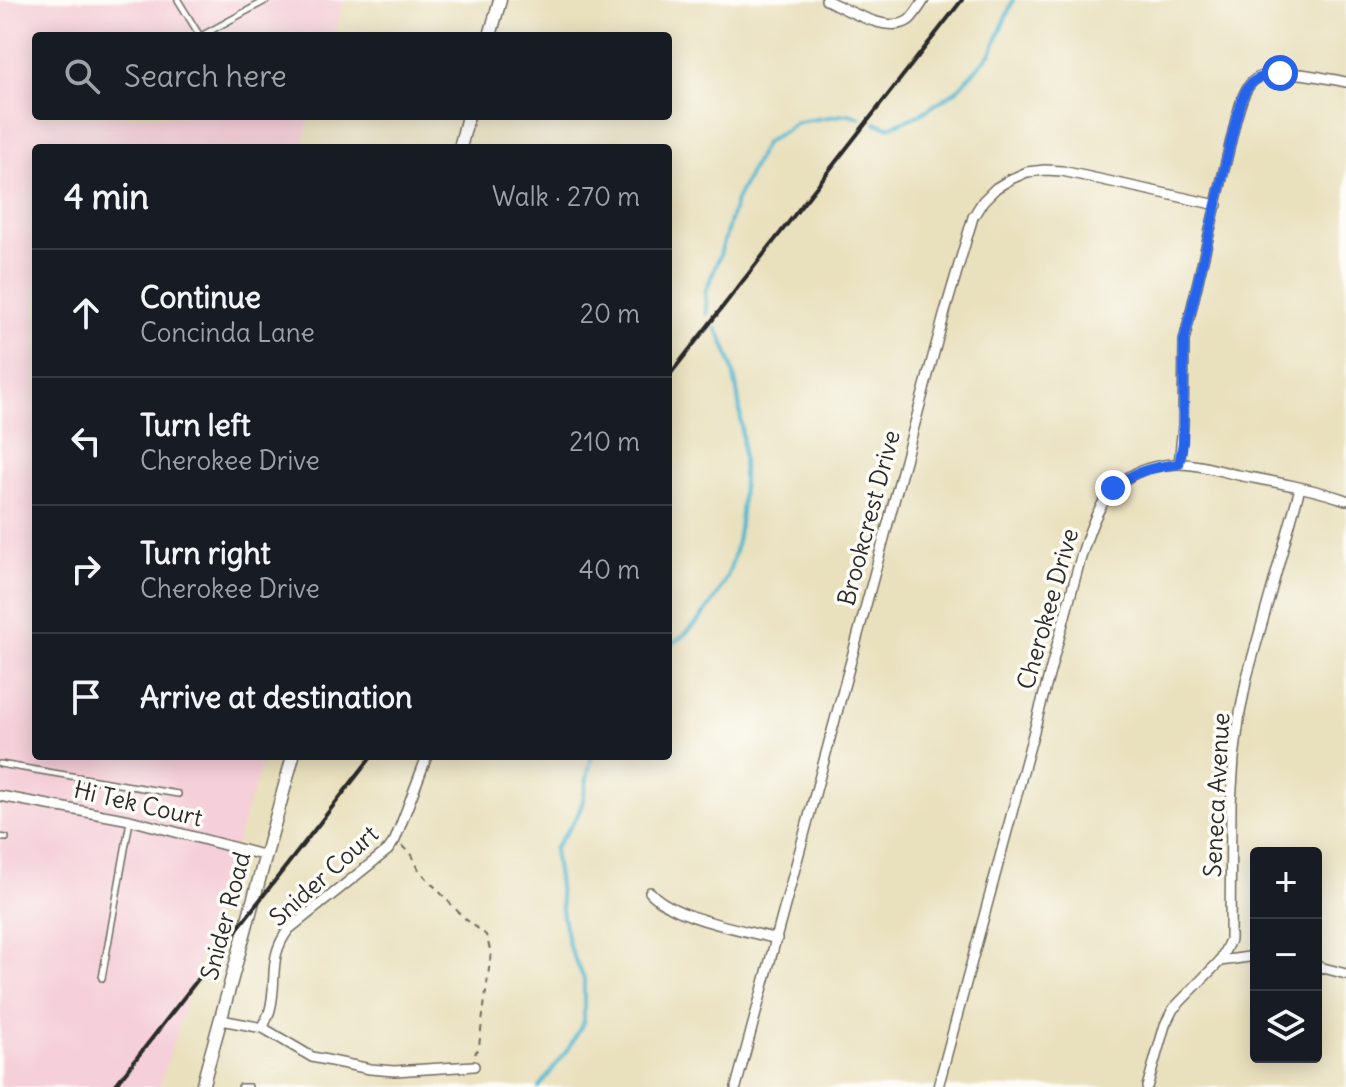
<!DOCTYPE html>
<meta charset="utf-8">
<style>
body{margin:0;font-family:Delius,sans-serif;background:#242831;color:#f1f3f6}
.controls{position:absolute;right:24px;bottom:24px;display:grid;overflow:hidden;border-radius:8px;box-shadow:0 4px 20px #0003}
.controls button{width:72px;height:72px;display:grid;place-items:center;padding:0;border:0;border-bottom:2px solid #363941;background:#171b24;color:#f1f3f6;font:40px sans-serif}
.stop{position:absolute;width:24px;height:24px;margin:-18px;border:6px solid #2563eb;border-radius:50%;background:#fff}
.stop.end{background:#2563eb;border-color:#fff;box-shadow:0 2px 8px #0008}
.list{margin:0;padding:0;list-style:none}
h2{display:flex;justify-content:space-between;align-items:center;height:104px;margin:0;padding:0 32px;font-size:34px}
h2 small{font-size:26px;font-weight:400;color:#9ea1a6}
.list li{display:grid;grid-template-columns:52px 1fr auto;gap:24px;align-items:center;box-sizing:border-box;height:128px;padding:0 32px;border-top:2px solid #363941}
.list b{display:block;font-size:30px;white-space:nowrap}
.list p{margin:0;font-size:26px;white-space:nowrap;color:#9ea1a6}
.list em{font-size:26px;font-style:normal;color:#9ea1a6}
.icon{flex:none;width:44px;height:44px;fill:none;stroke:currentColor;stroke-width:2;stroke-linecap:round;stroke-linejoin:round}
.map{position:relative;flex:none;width:1346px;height:1087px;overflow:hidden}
.search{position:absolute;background:#171b24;box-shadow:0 4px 20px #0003;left:32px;top:32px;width:640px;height:88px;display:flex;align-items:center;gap:20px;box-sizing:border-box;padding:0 28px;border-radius:8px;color:#9ea1a6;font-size:30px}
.panel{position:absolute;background:#171b24;box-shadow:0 4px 20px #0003;left:32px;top:144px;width:640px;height:616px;border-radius:8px}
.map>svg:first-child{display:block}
.built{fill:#f5cfd9}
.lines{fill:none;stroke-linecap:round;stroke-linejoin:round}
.stream{stroke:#4fb6cd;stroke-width:4}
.service-casing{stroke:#6e6a5e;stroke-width:8}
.minor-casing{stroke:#6e6a5e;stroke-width:12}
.tertiary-casing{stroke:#6e6a5e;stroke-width:15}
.path{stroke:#6e6a5e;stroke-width:2;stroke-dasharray:6 6;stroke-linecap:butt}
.service{stroke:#fff;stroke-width:5}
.minor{stroke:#fff;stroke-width:9}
.tertiary{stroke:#fff;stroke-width:12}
.rail{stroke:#2b2b2b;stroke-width:4}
.route{stroke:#2563eb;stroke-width:10}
.labels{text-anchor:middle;stroke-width:7;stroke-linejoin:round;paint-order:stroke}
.street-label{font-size:24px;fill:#2b2b2b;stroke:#fdfcf7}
</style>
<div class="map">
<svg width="1346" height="1087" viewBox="0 0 1346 1087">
<rect width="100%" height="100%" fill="#fdfcf7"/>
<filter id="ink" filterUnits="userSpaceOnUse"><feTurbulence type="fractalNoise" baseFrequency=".0125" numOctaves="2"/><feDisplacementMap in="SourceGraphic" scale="16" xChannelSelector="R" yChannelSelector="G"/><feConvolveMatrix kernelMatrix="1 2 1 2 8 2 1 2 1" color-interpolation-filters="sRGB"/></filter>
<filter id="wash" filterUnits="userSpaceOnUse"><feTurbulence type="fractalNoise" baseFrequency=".006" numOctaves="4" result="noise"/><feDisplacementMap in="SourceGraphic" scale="32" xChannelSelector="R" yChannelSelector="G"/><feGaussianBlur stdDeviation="1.8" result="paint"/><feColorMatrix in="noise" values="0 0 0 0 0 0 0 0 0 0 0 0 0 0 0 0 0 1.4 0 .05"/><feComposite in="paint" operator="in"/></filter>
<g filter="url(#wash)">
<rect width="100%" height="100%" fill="#e9e0bd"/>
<!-- built -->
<polygon class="built" points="0,0 344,0 334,36 36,36 36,116 311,116 301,148 36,148 36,756 264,756 159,1087 0,1087"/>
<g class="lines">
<!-- stream -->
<g class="stream">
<polyline points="876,123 889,127 919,115 956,91 991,53 1013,0"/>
<polyline points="707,314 705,293 720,255 736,200 765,143 798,122 849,114 860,118"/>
<path d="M668,646c29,-16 57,-55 65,-87 16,-58 15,-179 -17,-231"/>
<path d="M539,1087l30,-39 15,-27v-42l-15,-33 -6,-29 -9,-68c11,-15 25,-31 29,-49 4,-17 4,-27 9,-44"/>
</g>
</g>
</g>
<g filter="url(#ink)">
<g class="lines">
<!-- service casing -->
<g class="service-casing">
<g id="service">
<polyline points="178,0 200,36"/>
<polyline points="201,36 267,0"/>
<polyline points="0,764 178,794"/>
<polyline points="0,837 6,838"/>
<polyline points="102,978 130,821"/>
<polyline points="241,1087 249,1087"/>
</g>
</g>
<!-- minor casing -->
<g class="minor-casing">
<g id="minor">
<path d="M826,0c20,9 63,35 83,20 5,-4 11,-14 15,-20"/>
<path d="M1179,464l4,-39 1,-84 52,-222c4,-12 6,-26 15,-36 18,-20 72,-5 95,-1"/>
<polyline points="0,796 130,820 266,856"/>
<path d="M650,892c25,27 91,37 127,47"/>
<polyline points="1220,961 1256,956"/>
<polyline points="1316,966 1346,974"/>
<polyline points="221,1020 263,1028 312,1057 370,1069 394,1071 474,1066"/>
<path d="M263,1028c2,-6 5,-12 7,-18 8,-31 -3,-53 19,-81l99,-79 7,-10 32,-84"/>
<polyline points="736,1087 945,312 973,217 983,201 996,188 1011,179 1027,172 1045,170 1062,171 1217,205"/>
<path d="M938,1087l141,-523c16,-55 32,-98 98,-100 20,-1 42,7 61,11 36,7 73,13 108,25"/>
<polyline points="1147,1087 1165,1025 1173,1009 1220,961 1230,940 1231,803 1234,758 1240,713 1247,677 1300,488"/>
</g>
</g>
<!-- tertiary casing -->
<g class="tertiary-casing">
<g id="tertiary">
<polyline points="490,36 500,0"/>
<polyline points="460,148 468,116"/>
<polyline points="202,1087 293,756"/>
</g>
</g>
<!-- path -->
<polyline class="path" points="402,846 412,855 419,870 463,917 486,935 491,953 479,1046 475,1054"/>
<!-- service -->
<use href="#service" class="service"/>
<!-- minor -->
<use href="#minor" class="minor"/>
<!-- tertiary -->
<use href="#tertiary" class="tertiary"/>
<!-- rail -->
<g class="rail">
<polyline points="668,377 962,0"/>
<polyline points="114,1087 372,756"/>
</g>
</g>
</g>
<g class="lines" filter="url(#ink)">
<!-- route -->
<path class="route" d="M1113,488c20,-17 40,-21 66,-24l4,-21 1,-102 52,-222c9,-30 10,-42 44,-46"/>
</g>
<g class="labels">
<!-- street labels -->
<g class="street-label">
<text transform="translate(869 518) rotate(-75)" y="8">Brookcrest Drive</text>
<text transform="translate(1048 609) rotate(-74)" y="8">Cherokee Drive</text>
<text transform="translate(1217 795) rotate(-87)" y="8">Seneca Avenue</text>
<text transform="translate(138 804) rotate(13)" y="8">Hi Tek Court</text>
<text transform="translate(324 876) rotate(-42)" y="8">Snider Court</text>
<text transform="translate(226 916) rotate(-75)" y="8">Snider Road</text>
</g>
</g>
</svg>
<div class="controls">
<button>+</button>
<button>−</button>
<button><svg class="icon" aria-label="layers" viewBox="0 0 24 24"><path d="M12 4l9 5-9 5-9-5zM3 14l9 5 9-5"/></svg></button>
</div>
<div class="stop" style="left:1280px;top:73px"></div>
<div class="stop end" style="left:1113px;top:488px"></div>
<div class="search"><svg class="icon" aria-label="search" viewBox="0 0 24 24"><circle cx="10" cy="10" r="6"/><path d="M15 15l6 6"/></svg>Search here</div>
<section class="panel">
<h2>4 min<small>Walk · 270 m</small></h2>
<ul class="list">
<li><svg class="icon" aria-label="ahead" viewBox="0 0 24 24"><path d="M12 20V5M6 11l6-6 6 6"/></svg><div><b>Continue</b><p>Concinda Lane</p></div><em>20 m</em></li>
<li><svg class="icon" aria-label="left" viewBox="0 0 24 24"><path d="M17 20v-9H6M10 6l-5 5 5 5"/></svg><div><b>Turn left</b><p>Cherokee Drive</p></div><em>210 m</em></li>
<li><svg class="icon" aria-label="right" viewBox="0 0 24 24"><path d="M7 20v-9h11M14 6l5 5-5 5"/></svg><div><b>Turn right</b><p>Cherokee Drive</p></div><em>40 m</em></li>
<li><svg class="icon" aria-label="arrive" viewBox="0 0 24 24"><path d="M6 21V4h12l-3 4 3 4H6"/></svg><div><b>Arrive at destination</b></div></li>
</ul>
</section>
</div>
